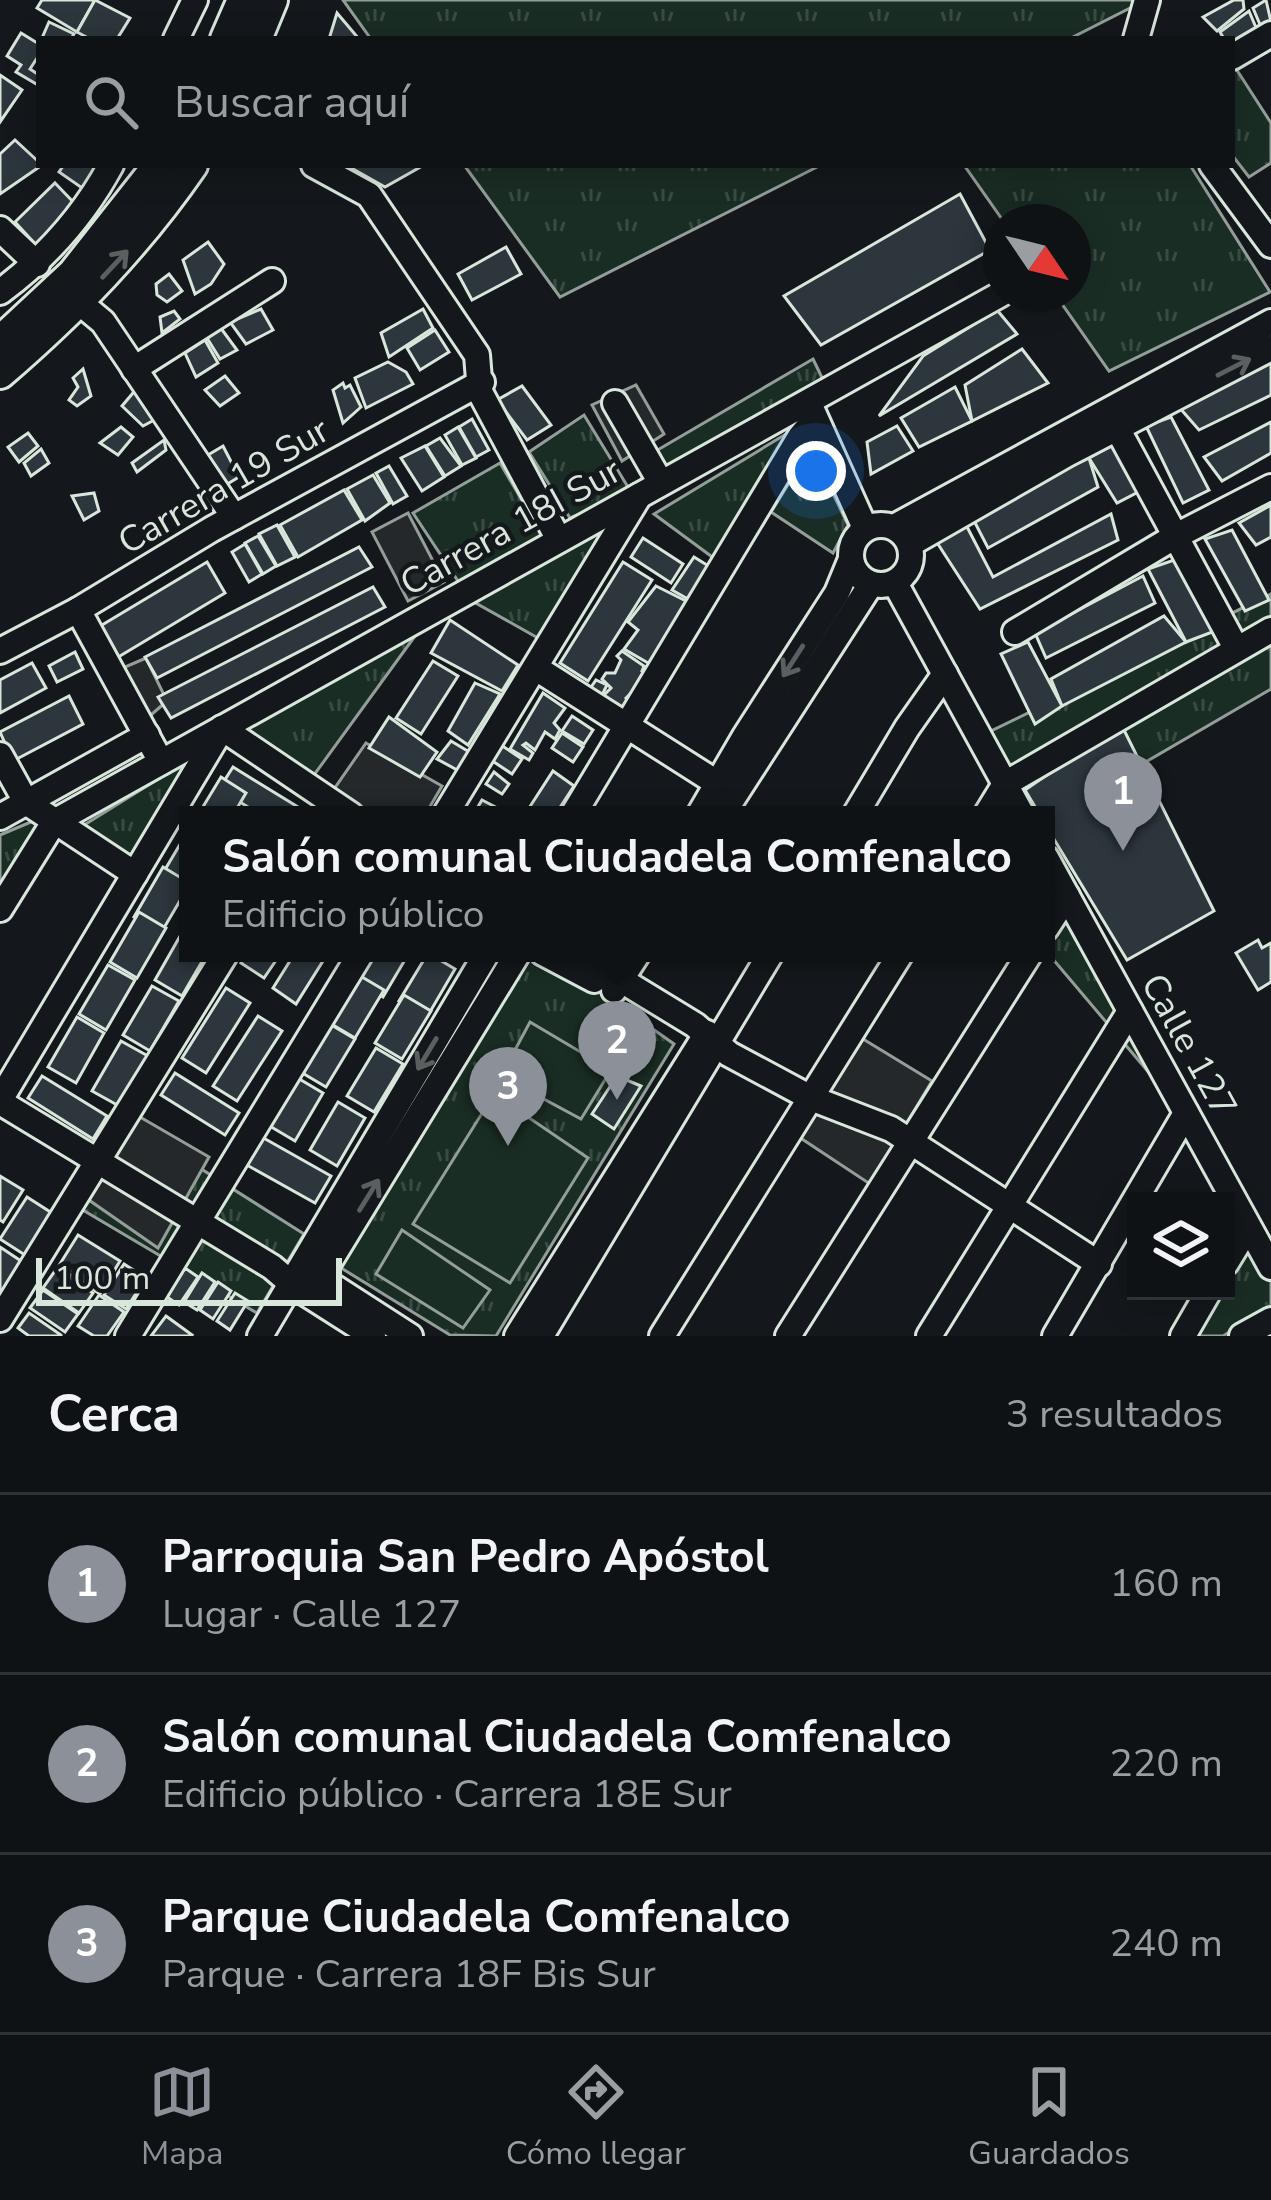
<!DOCTYPE html>
<html lang="es">
<meta charset="utf-8">
<style>
body{margin:0;font-family:"Nunito Sans",sans-serif;background:#181b1e;color:#f1f3f6}
.controls{position:absolute;right:36px;bottom:36px;display:grid;overflow:hidden;border-radius:0px;box-shadow:0 6px 30px #0003}
.controls button{width:108px;height:108px;display:grid;place-items:center;padding:0;border:0;border-bottom:3px solid #2f3234;background:#0f1215;color:#f1f3f6;font:60px sans-serif}
.compass{position:absolute;left:983px;top:204px;width:108px;height:108px;border-radius:50%;background:#0f1215;box-shadow:0 6px 30px #0003;rotate:125deg}
.scale{position:absolute;left:36px;bottom:30px;width:306px;box-sizing:border-box;padding-left:12px;border:6px solid #d8e6dc;border-top:0;font-size:33px;line-height:42px;white-space:nowrap;color:#d8e6dc;-webkit-text-stroke:9px #14181c;paint-order:stroke}
.you{position:absolute;left:816px;top:471px;width:42px;height:42px;margin:-30px;border:9px solid #fff;border-radius:50%;background:#1a73e8;box-shadow:0 0 0 18px #1a73e833}
.badge{display:grid;place-items:center;width:78px;height:78px;border-radius:50%;background:#8c9099;color:#fff;font-size:39px;font-weight:700}
.pin{position:absolute;translate:-50% -99px;filter:drop-shadow(0 3px 6px #0008)}
.pin::after{content:'';position:absolute;top:63px;width:42px;height:36px;background:inherit;clip-path:polygon(0 0,100% 0,50% 100%)}
.popup{position:absolute;left:179px;top:806px;width:876px;height:156px;box-sizing:border-box;display:grid;place-content:center;border-radius:0px;background:#0f1215;filter:drop-shadow(0 3px 9px #0005);font-size:39px;white-space:nowrap;color:#9b9ea0}
.popup b{font-size:45px;color:#f1f3f6}
.popup::after{content:'';position:absolute;left:50%;top:100%;margin-left:-24px;border:24px solid transparent;border-top-color:#0f1215}
.list{margin:0;padding:0;list-style:none}
h2{display:flex;justify-content:space-between;align-items:center;height:156px;margin:0;padding:0 48px;font-size:51px}
h2 small{font-size:39px;font-weight:400;color:#9b9ea0}
.list li{display:grid;grid-template-columns:78px 1fr auto;gap:36px;align-items:center;box-sizing:border-box;height:180px;padding:0 48px;border-top:3px solid #2f3234}
.list b{display:block;font-size:45px;white-space:nowrap}
.list p{margin:0;font-size:39px;white-space:nowrap;color:#9b9ea0}
.list em{font-size:39px;font-style:normal;color:#9b9ea0}
.icon{flex:none;width:66px;height:66px;fill:none;stroke:currentColor;stroke-width:2;stroke-linecap:round;stroke-linejoin:round}
.map{position:relative;flex:none;width:1271px;height:1336px;overflow:hidden}
.search{position:absolute;background:#0f1215;box-shadow:0 6px 30px #0003;left:36px;right:36px;top:36px;height:132px;display:flex;align-items:center;gap:30px;box-sizing:border-box;padding:0 42px;border-radius:0px;color:#9b9ea0;font-size:45px}
.sheet{height:696px;background:#0f1215}
nav{display:flex;justify-content:space-around;align-items:center;box-sizing:border-box;height:168px;border-top:3px solid #2f3234;background:#0f1215;font-size:33px;color:#9b9ea0}
nav a{display:grid;justify-items:center;gap:6px}
nav .on{color:#8c9099}
.map>svg:first-child{display:block}
.grass{fill:url(#grass-tufts);stroke:#939e99;stroke-width:3}
.pitch{fill:#1a2d24;stroke:#939e99;stroke-width:3}
.parking{fill:#24282b;stroke:#939e99;stroke-width:3}
.building{fill:#2c363c;stroke:#d8e6dc;stroke-width:3}
.lines{fill:none;stroke-linecap:round;stroke-linejoin:round}
.minor-casing{stroke:#d8e6dc;stroke-width:30}
.major-casing{stroke:#d8e6dc;stroke-width:36}
.minor{stroke:#14181c;stroke-width:24}
.major{stroke:#14181c;stroke-width:30}
.oneway{stroke:#59605f}
.labels{text-anchor:middle;stroke-width:9;stroke-linejoin:round;paint-order:stroke}
.street-label{font-size:36px;fill:#d8e6dc;stroke:#14181c}
</style>
<div class="map">
<svg width="1271" height="1336" viewBox="0 0 1271 1336">
<defs>
<pattern id="grass-tufts" width="24" height="20" patternUnits="userSpaceOnUse" patternTransform="scale(3)"><rect width="24" height="20" fill="#1a2d24"/><path d="M3 7l-1-3M5 7V3M7 7l1-3M15 17l-1-3M17 17v-4M19 17l1-3" fill="none" stroke="#3b4b43"/></pattern>
</defs>
<rect width="100%" height="100%" fill="#14181c"/>
<!-- grass -->
<g class="grass">
<polygon points="343,0 1146,0 1069,39 371,39"/>
<polygon points="1233,64 1271,123 1271,163 1249,177 1232,155"/>
<polygon points="464,165 821,165 560,297"/>
<polygon points="964,165 1190,165 1270,292 1109,371 1055,294 1073,294 1073,222 1004,222"/>
<polygon points="813,359 826,386 662,480 649,455"/>
<polygon points="584,415 631,492 570,518 529,452"/>
<polygon points="796,428 715,559 654,514"/>
<polygon points="811,448 848,525 833,553 771,512"/>
<polygon points="500,463 547,543 460,584 413,513"/>
<polygon points="616,520 538,638 465,597"/>
<polygon points="1271,594 1271,689 1046,820 1046,815 1030,815 987,733"/>
<polygon points="423,625 314,775 244,730"/>
<polygon points="205,750 136,869 76,830"/>
<polygon points="45,816 0,891 0,835"/>
<polygon points="1046,880 1167,1094 1046,951"/>
<polygon points="520,954 602,993 674,1044 496,1336 450,1335 333,1263"/>
<polygon points="127,1122 304,1234 257,1313 76,1206"/>
<polygon points="1254,1240 1271,1270 1271,1306 1223,1336 1192,1336 1221,1291 1226,1291 1226,1283"/>
</g>
<!-- pitch -->
<g class="pitch">
<polygon points="530,1022 611,1070 581,1119 501,1076"/>
<polygon points="494,1094 588,1158 510,1283 413,1224"/>
<polygon points="402,1230 490,1290 463,1328 376,1274"/>
</g>
<!-- parking -->
<g class="parking">
<polygon points="636,385 664,434 622,461 592,405"/>
<polygon points="408,513 444,582 408,601 372,532"/>
<polygon points="146,658 167,701 144,721 118,670"/>
<polygon points="366,743 442,786 425,815 316,815"/>
<polygon points="863,1039 932,1081 870,1184 799,1137"/>
<polygon points="140,1117 209,1157 158,1248 86,1198"/>
</g>
<!-- building -->
<g class="building">
<polygon points="42,0 95,0 77,32 37,8"/>
<polygon points="95,0 130,18 117,39 90,39 77,32"/>
<polygon points="1234,0 1243,0 1244,9 1217,31 1203,17"/>
<polygon points="1266,0 1271,22 1261,27 1253,8"/>
<polygon points="1249,11 1257,30 1232,47 1232,39 1224,39 1220,32"/>
<polygon points="337,13 359,39 329,39"/>
<polygon points="49,22 74,34 71,39 42,38"/>
<polygon points="21,33 39,44 39,55 30,69 39,75 38,85 16,72 21,65 7,56"/>
<polygon points="0,75 22,90 0,122"/>
<polygon points="15,140 42,165 0,194 0,154"/>
<polygon points="64,165 101,165 85,190 59,172"/>
<polygon points="346,165 424,165 385,187"/>
<polygon points="55,183 78,207 37,246 15,222"/>
<polygon points="960,194 990,250 821,345 784,296"/>
<polygon points="208,242 224,264 211,284 195,294 183,260"/>
<polygon points="506,247 521,274 472,300 458,274"/>
<polygon points="169,274 182,291 167,302 157,295 156,284"/>
<polygon points="261,309 273,330 246,344 230,322"/>
<polygon points="423,309 433,328 389,357 381,333"/>
<polygon points="997,310 1017,334 879,416 923,356"/>
<polygon points="174,311 180,319 162,333 160,317"/>
<polygon points="220,327 237,350 220,359 207,338"/>
<polygon points="435,330 449,352 420,370 407,348"/>
<polygon points="205,340 218,363 196,377 185,353"/>
<polygon points="1022,349 1048,383 972,421 965,385"/>
<polygon points="1271,360 1271,395 1199,430 1178,406"/>
<polygon points="388,362 406,372 413,384 366,408 355,378"/>
<polygon points="83,369 91,396 77,406 69,400 78,387 73,378"/>
<polygon points="225,376 239,393 220,406 205,390"/>
<polygon points="343,383 345,388 350,385 361,407 343,423 333,390"/>
<polygon points="522,386 551,425 527,440 497,400"/>
<polygon points="138,387 158,418 143,426 122,406"/>
<polygon points="955,387 972,421 919,447 901,418"/>
<polygon points="1171,417 1209,490 1183,503 1146,426"/>
<polygon points="472,419 489,450 476,457 459,427"/>
<polygon points="1271,422 1271,453 1222,481 1204,457"/>
<polygon points="897,426 913,451 871,474 867,442"/>
<polygon points="121,427 133,437 118,455 100,443"/>
<polygon points="458,427 476,458 462,465 445,435"/>
<polygon points="28,433 38,446 19,462 8,447"/>
<polygon points="440,438 461,466 445,476 426,446"/>
<polygon points="164,440 166,450 137,472 132,463"/>
<polygon points="1117,443 1140,491 1117,503 1089,458"/>
<polygon points="223,446 239,477 224,486 203,458"/>
<polygon points="425,446 444,477 422,491 401,458"/>
<polygon points="41,449 49,463 31,476 24,463"/>
<polygon points="1089,458 1098,487 988,548 971,515"/>
<polygon points="389,466 407,496 393,504 376,473"/>
<polygon points="373,475 390,503 365,521 347,489"/>
<polygon points="344,490 362,520 298,557 280,525"/>
<polygon points="94,493 99,511 84,520 72,496"/>
<polygon points="1271,505 1271,537 1256,545 1239,523"/>
<polygon points="1111,514 1118,540 980,609 936,541 965,523 993,577"/>
<polygon points="277,525 295,557 277,566 259,534"/>
<polygon points="1232,530 1269,600 1245,611 1205,539"/>
<polygon points="258,536 276,566 263,574 245,543"/>
<polygon points="643,538 683,564 671,583 631,557"/>
<polygon points="245,544 262,574 249,582 232,552"/>
<polygon points="359,547 372,567 157,678 145,657"/>
<polygon points="694,557 715,570 695,603 672,590"/>
<polygon points="1174,560 1215,631 1186,642 1148,569"/>
<polygon points="207,562 225,593 115,659 97,628"/>
<polygon points="623,562 652,580 588,681 560,663"/>
<polygon points="1143,576 1155,603 1046,658 1035,633"/>
<polygon points="656,586 692,604 655,667 624,649 638,630 628,622"/>
<polygon points="373,587 385,607 171,718 158,697"/>
<polygon points="1164,616 1186,642 1062,706 1051,679"/>
<polygon points="450,620 518,665 502,691 431,653"/>
<polygon points="1028,642 1062,706 1035,724 1001,654"/>
<polygon points="622,651 644,666 642,671 649,675 626,698 630,703 622,713 603,696 611,688 602,679 606,673 615,673 621,660 617,656"/>
<polygon points="75,652 83,669 57,682 49,666"/>
<polygon points="433,661 458,676 421,734 396,718"/>
<polygon points="32,663 46,688 0,713 0,680"/>
<polygon points="596,680 607,685 600,699 585,696"/>
<polygon points="475,683 500,694 468,745 448,731"/>
<polygon points="543,693 565,708 554,723 560,730 555,739 545,732 535,750 526,743 523,745 533,753 529,760 510,749"/>
<polygon points="69,696 83,724 13,761 0,732"/>
<polygon points="572,716 593,730 584,744 562,731"/>
<polygon points="389,717 437,752 420,777 369,748"/>
<polygon points="1121,724 1214,911 1127,960 1046,826 1046,815 1040,815 1025,790"/>
<polygon points="562,733 583,747 573,762 552,748"/>
<polygon points="451,741 471,753 459,771 437,759"/>
<polygon points="501,745 522,759 512,774 491,760"/>
<polygon points="233,767 298,807 293,815 261,815 219,789"/>
<polygon points="553,771 574,786 555,815 539,815 529,808"/>
<polygon points="494,772 509,784 502,794 486,784"/>
<polygon points="221,777 246,793 233,815 198,815"/>
<polygon points="482,800 503,811 501,815 473,815"/>
<polygon points="188,831 188,888 163,873"/>
<polygon points="163,867 188,882 188,887 161,933 134,917"/>
<polygon points="139,912 166,928 137,978 110,962"/>
<polygon points="183,931 188,933 188,953 207,953 182,996 155,980"/>
<polygon points="1258,940 1262,948 1271,943 1271,982 1258,990 1236,953"/>
<polygon points="247,953 281,953 264,978 241,963"/>
<polygon points="295,953 328,953 296,1004 273,988"/>
<polygon points="373,953 409,953 383,997 356,981"/>
<polygon points="428,953 455,969 427,1017 399,1001"/>
<polygon points="108,965 135,980 106,1030 79,1014"/>
<polygon points="357,974 384,990 355,1038 328,1022"/>
<polygon points="152,986 179,1001 150,1051 123,1035"/>
<polygon points="226,988 250,1003 206,1073 182,1058"/>
<polygon points="404,995 431,1011 402,1059 375,1043"/>
<polygon points="258,1016 282,1031 237,1101 213,1086"/>
<polygon points="77,1017 104,1033 76,1083 48,1067"/>
<polygon points="328,1023 355,1039 326,1087 299,1071"/>
<polygon points="121,1041 148,1056 119,1106 92,1091"/>
<polygon points="376,1048 403,1064 374,1112 347,1096"/>
<polygon points="175,1073 239,1113 225,1135 161,1095"/>
<polygon points="42,1076 107,1116 93,1139 28,1098"/>
<polygon points="617,1076 641,1086 614,1129 592,1114"/>
<polygon points="296,1077 323,1093 295,1141 268,1125"/>
<polygon points="338,1102 365,1118 337,1166 310,1150"/>
<polygon points="260,1136 331,1176 315,1203 245,1164"/>
<polygon points="0,1176 23,1190 3,1222 0,1220"/>
<polygon points="27,1197 55,1215 28,1257 0,1239"/>
<polygon points="78,1235 120,1261 100,1294 58,1267"/>
<polygon points="0,1247 27,1265 0,1306"/>
<polygon points="124,1264 146,1278 126,1309 104,1295"/>
<polygon points="57,1268 93,1293 79,1313 43,1288"/>
<polygon points="185,1268 198,1277 179,1305 167,1297"/>
<polygon points="202,1273 215,1282 197,1310 184,1302"/>
<polygon points="218,1282 231,1291 213,1319 200,1310"/>
<polygon points="43,1290 78,1314 65,1332 30,1308"/>
<polygon points="235,1293 248,1301 230,1330 217,1321"/>
<polygon points="99,1295 124,1312 107,1336 94,1336 78,1326"/>
<polygon points="29,1313 61,1335 61,1336 29,1336 18,1328"/>
<polygon points="166,1316 192,1335 191,1336 151,1336"/>
</g>
<g class="lines">
<!-- minor casing -->
<g class="minor-casing">
<g id="minor">
<polyline points="176,39 195,0"/>
<polyline points="1136,39 1147,0"/>
<polyline points="1232,57 1271,34"/>
<polyline points="314,165 369,195 477,355 480,392 559,540"/>
<polyline points="1212,165 1271,245"/>
<polyline points="0,229 37,264"/>
<path d="M0,292c47,-35 83,-75 111,-127"/>
<polyline points="79,302 103,322 234,517"/>
<polyline points="134,369 272,281"/>
<polyline points="615,403 661,483"/>
<polyline points="812,410 865,528"/>
<polyline points="1117,428 1236,648"/>
<circle cx="881" cy="555" r="30"/>
<polyline points="894,527 1271,322"/>
<polyline points="910,544 1067,454 1271,348"/>
<polyline points="895,583 1022,815"/>
<polyline points="78,610 161,762"/>
<polyline points="1015,632 1176,536 1271,487"/>
<polyline points="0,651 78,610 212,529 482,382"/>
<polyline points="536,668 717,783"/>
<polyline points="0,755 26,802 135,874"/>
<polyline points="445,815 639,496"/>
<polyline points="573,815 800,437 815,419"/>
<polyline points="699,815 745,736 837,593 851,559"/>
<polyline points="722,815 871,584"/>
<polyline points="855,815 907,728 945,674"/>
<polyline points="986,815 1005,784 1271,630"/>
<polyline points="0,817 147,735"/>
<polyline points="1046,858 1271,1267"/>
<polyline points="0,909 54,822 1001,294"/>
<polyline points="1046,928 1067,896"/>
<polyline points="543,953 594,980"/>
<polyline points="577,953 695,1025 729,1054 811,1098 891,1129 1099,1264"/>
<polyline points="614,990 638,953"/>
<polyline points="0,1100 222,728 351,815"/>
<polyline points="0,1102 272,1267 293,1285 373,1336"/>
<polyline points="1226,1263 1248,1227"/>
<polyline points="309,1271 410,1336"/>
<polyline points="309,1295 518,953"/>
<polyline points="0,1319 226,953"/>
<polyline points="128,1336 361,953"/>
<polyline points="260,1336 487,953"/>
<polyline points="517,1336 707,1033"/>
<polyline points="541,1336 771,953"/>
<polyline points="662,1336 901,953"/>
<polyline points="788,1336 1030,953"/>
<polyline points="929,1336 1130,1011"/>
<polyline points="1055,1336 1186,1113"/>
<polyline points="1183,1336 1209,1291"/>
<polyline points="1242,1336 1271,1320"/>
</g>
</g>
<!-- major casing -->
<g class="major-casing">
<g id="major">
<polyline points="226,39 243,0"/>
<polyline points="256,39 272,0"/>
<polyline points="0,342 73,274 159,165"/>
<path d="M0,373c73,-63 137,-128 192,-208"/>
</g>
</g>
<!-- minor -->
<use href="#minor" class="minor"/>
<!-- major -->
<use href="#major" class="major"/>
</g>
<!-- one-way arrows -->
<defs><path id="oneway-shaft" d="M-6 0H5M1.5-3L5.5 0L1.5 3" fill="none" stroke-width="1.6" stroke-linecap="round" stroke-linejoin="round" transform="scale(3)"/></defs>
<g class="oneway">
<use href="#oneway-shaft" transform="translate(115 264) rotate(-47)"/>
<use href="#oneway-shaft" transform="translate(1234 367) rotate(-27)"/>
<use href="#oneway-shaft" transform="translate(793 661) rotate(123)"/>
<use href="#oneway-shaft" transform="translate(427 1054) rotate(121)"/>
<use href="#oneway-shaft" transform="translate(369 1195) rotate(-58)"/>
</g>
<g class="labels">
<!-- street labels -->
<g class="street-label">
<text transform="translate(223 485) rotate(-30)" y="13">Carrera 19 Sur</text>
<text transform="translate(510 526) rotate(-29)" y="13">Carrera 18I Sur</text>
<text transform="translate(1190 1045) rotate(61)" y="13">Calle 127</text>
</g>
</g>
</svg>
<div class="controls">
<button><svg class="icon" aria-label="layers" viewBox="0 0 24 24"><path d="M12 4l9 5-9 5-9-5zM3 14l9 5 9-5"/></svg></button>
</div>
<svg class="compass" viewBox="-18 -18 36 36"><path d="M0-13l5 13h-10z" fill="#e53935"/><path d="M0 13l5-13h-10z" fill="#9b9ea0"/></svg>
<div class="scale">100 m</div>
<div class="you"></div>
<div class="pin badge" style="left:1123px;top:851px">1</div>
<div class="pin badge" style="left:617px;top:1100px">2</div>
<div class="popup"><b>Salón comunal Ciudadela Comfenalco</b>Edificio público</div>
<div class="pin badge" style="left:508px;top:1146px">3</div>
<div class="search"><svg class="icon" aria-label="search" viewBox="0 0 24 24"><circle cx="10" cy="10" r="6"/><path d="M15 15l6 6"/></svg>Buscar aquí</div>
</div>
<section class="sheet">
<h2>Cerca<small>3 resultados</small></h2>
<ul class="list">
<li><span class="badge">1</span><div><b>Parroquia San Pedro Apóstol</b><p>Lugar · Calle 127</p></div><em>160 m</em></li>
<li><span class="badge">2</span><div><b>Salón comunal Ciudadela Comfenalco</b><p>Edificio público · Carrera 18E Sur</p></div><em>220 m</em></li>
<li><span class="badge">3</span><div><b>Parque Ciudadela Comfenalco</b><p>Parque · Carrera 18F Bis Sur</p></div><em>240 m</em></li>
</ul>
</section>
<nav>
<a class="on"><svg class="icon" aria-label="map" viewBox="0 0 24 24"><path d="M3 6l6-2 6 2 6-2v14l-6 2-6-2-6 2zM9 4v14M15 6v14"/></svg>Mapa</a>
<a><svg class="icon" aria-label="directions" viewBox="0 0 24 24"><path d="M12 3l9 9-9 9-9-9zM9 14v-3h6M13 9l2 2-2 2"/></svg>Cómo llegar</a>
<a><svg class="icon" aria-label="saved" viewBox="0 0 24 24"><path d="M7 4h10v16l-5-4-5 4z"/></svg>Guardados</a>
</nav>
